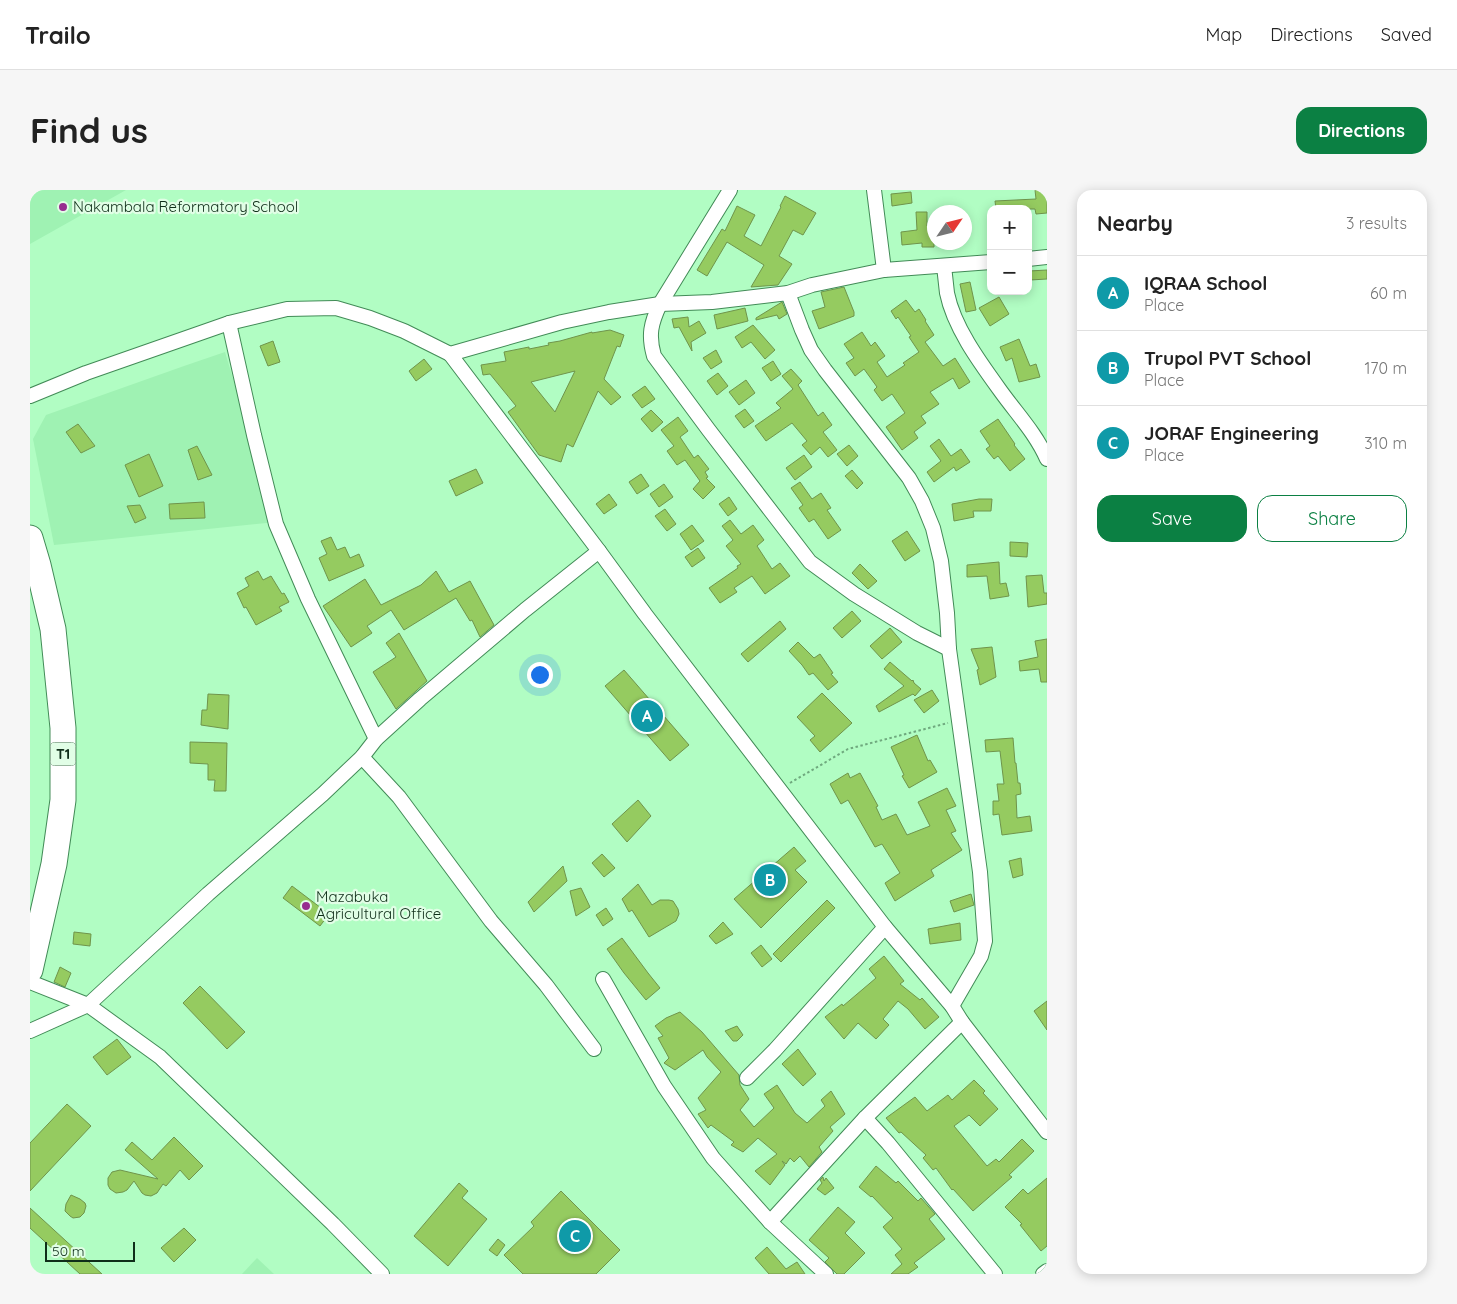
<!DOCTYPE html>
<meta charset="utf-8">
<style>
body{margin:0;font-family:Quicksand,sans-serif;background:#f6f6f6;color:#222}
.controls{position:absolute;right:15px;top:15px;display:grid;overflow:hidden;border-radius:10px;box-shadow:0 2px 12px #0003}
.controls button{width:45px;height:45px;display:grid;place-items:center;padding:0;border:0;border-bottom:1px solid #e0e0e0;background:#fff;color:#222;font:25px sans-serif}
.compass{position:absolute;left:897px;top:15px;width:45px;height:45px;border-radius:50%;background:#fff;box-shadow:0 2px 12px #0003;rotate:55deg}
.scale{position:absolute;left:15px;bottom:12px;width:90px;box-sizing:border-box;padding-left:5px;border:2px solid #0f2e19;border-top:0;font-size:14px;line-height:18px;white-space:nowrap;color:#0f2e19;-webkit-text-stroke:4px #e1fee6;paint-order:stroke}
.you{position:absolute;left:509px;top:484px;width:18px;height:18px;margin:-12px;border:4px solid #fff;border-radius:50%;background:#1a73e8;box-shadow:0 0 0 8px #1a73e833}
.badge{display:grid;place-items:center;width:32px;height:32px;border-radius:50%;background:#0b8043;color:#fff;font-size:16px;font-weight:700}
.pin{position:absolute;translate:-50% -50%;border:2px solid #fff;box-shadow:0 1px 5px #0006}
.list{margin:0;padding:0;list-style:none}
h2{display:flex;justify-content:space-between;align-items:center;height:65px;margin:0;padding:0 20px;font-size:21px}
h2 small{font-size:16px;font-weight:400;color:#767676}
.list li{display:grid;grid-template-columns:32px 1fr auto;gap:15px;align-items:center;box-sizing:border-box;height:75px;padding:0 20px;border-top:1px solid #e0e0e0}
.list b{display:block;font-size:19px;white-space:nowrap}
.list p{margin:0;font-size:16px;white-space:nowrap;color:#767676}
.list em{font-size:16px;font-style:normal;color:#767676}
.actions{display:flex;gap:10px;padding:15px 20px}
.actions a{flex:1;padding:11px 0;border:1px solid #0b8043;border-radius:15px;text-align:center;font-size:18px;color:#0b8043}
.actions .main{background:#0b8043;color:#fff}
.map{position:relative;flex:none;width:1017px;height:1084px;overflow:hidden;border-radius:15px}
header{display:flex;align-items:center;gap:30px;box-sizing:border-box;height:70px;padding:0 25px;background:#fff;border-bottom:1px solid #e0e0e0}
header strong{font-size:24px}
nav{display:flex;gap:28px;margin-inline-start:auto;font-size:18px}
.intro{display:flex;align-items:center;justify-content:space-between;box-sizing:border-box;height:120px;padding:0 30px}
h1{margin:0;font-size:35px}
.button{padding:12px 22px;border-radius:15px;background:#0b8043;color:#fff;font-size:18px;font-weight:700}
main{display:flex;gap:30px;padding:0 30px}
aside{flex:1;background:#fff;border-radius:15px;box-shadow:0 2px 12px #0003}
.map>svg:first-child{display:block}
.built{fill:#9ff2b3}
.building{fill:#95cb60;stroke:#6f944b;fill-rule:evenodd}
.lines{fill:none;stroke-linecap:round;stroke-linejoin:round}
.street-casing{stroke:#428b57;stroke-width:16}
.highway-casing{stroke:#428b57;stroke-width:27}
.path{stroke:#6fa97e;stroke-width:2;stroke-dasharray:2.5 2.5;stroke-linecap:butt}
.street{stroke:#fff;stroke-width:14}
.highway{stroke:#fff;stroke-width:25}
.poi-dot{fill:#972c8f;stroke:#e1fee6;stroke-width:2}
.labels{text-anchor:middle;stroke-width:4.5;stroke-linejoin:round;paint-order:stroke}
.shield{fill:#e1fee6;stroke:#4e6c56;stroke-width:1}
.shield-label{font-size:14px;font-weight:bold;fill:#0f2e19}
.poi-label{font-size:15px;fill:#0f2e19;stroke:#e1fee6;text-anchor:start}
</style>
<header>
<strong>Trailo</strong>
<nav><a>Map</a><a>Directions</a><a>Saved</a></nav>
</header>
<div class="intro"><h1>Find us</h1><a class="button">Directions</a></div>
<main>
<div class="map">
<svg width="1017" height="1084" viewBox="0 0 1017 1084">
<rect width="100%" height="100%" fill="#b1fdc3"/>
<!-- built -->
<g class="built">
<polygon points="0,0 96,0 0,54"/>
<polygon points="195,162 246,332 24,355 3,249 16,225 154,176"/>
<polygon points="227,1068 244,1084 212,1084"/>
</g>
<!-- building -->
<g class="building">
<polygon points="1005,0 1017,0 1017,23 1006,24 1005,19 966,19 965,11 1006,9"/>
<polygon points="881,2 882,13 862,16 861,4"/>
<polygon points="755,6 786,23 773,45 763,40 749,66 762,74 748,95 721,97 734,75 697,52 677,86 667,80 692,39 695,41 707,16 725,25 714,46 731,56 751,17 750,16"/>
<polygon points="886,22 897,22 897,36 904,36 904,57 892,57 892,53 872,55 871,42 887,40"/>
<polygon points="1017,80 1017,89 1000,90 999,81"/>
<polygon points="940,92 946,120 936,122 930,94"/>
<polygon points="814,97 824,122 824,126 789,139 782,121 795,117 791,102"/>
<polygon points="969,107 979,124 960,136 949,118"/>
<polygon points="876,110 885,122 889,119 896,130 895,131 904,145 895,152 913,176 925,168 940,192 929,199 923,188 900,202 909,214 891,226 896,233 884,242 888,248 872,260 856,237 875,223 862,204 852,211 844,200 847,197 834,179 825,186 816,173 824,168 814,154 832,142 841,156 845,152 855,166 847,172 857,187 875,175 873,173 889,162 879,147 881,146 868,127 866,129 861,121"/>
<polygon points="752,112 757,124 749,129 747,125 726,130 726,128"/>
<polygon points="715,118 718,131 687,139 684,125"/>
<polygon points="658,127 659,137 669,131 676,143 661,152 662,161 649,137 644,138 642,129"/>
<polygon points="723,135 745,160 735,169 721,152 712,158 705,147"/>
<path d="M580,140l14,5 -4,12 -3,-1 -13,33 17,18 -10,8 -13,-14 -25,56 -6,-3 -6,18 -22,-7 -31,-43 8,-6 -26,-32 -7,1 -2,-10 25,-4 -2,-9 25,-5v2l20,-4 -1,-2 12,-2 32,-9v1zM545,181l-20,41 -24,-30z"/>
<polygon points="989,149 1000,176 1006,174 1010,187 989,192 982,168 976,171 970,157"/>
<polygon points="243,151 250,172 238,176 230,156"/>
<polygon points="686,160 692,172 681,179 673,168"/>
<polygon points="394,169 402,179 386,191 379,181"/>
<polygon points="743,171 751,184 741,191 732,178"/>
<polygon points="761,179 772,191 768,195 788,226 793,222 802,235 793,242 807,260 798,267 790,257 781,265 772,255 777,251 762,233 736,251 725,236 751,218 746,213 763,199 752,186"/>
<polygon points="688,183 698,196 687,205 677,191"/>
<polygon points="716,190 725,203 709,215 699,202"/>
<polygon points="615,196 625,209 612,218 602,205"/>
<polygon points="715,219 724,231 714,238 705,226"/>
<polygon points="621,220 633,232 622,242 611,229"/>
<polygon points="648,227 658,241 650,247 664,268 668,265 679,279 675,282 678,287 676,288 685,297 673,309 663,299 670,291 655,270 647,275 637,261 644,256 631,240"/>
<polygon points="968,229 985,254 984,255 995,269 980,281 968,266 964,269 956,259 960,256 950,241"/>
<polygon points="48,234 65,256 51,263 36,242"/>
<polygon points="909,249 921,266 931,259 940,272 926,281 924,277 904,292 897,282 911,271 900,256"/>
<polygon points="819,255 828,266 817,276 807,264"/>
<polygon points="167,256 182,285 168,290 158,260"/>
<polygon points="119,264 133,296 109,307 95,275"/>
<polygon points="774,265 782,277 765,290 756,278"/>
<polygon points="446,279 453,293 426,306 419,291"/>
<polygon points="822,280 833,293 827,299 815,286"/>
<polygon points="611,284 619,296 607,304 599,292"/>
<polygon points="770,292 782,309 791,303 801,318 797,320 811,340 798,349 784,329 779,332 769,318 773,315 761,298"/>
<polygon points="634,294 643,307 629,317 620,304"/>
<polygon points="579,304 587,315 574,324 566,314"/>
<polygon points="699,307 707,319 698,326 689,314"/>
<polygon points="949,309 962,309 961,321 943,321 944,327 924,331 922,314"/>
<polygon points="174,312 175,328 140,329 139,314"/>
<polygon points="110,315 116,328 105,333 97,316"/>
<polygon points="635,319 646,334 637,341 625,326"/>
<polygon points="700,330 711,344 723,335 734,350 727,356 742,379 750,373 760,386 735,404 722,386 704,398 707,402 690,413 679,398 708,378 707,376 711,374 696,356 703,350 692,336"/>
<polygon points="662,335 674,351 661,360 650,344"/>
<polygon points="877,341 890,361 875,371 862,351"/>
<polygon points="301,347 307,360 315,357 320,368 329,364 334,376 299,391 289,368 297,364 291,351"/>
<polygon points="980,352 998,353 997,367 980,366"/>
<polygon points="668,358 675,368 662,377 655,367"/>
<polygon points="969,372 970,394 976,393 979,406 960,409 957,386 937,387 937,375"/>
<polygon points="830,374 847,391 838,399 822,383"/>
<polygon points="228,381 233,390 241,386 252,404 254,403 259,412 249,417 252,421 226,435 216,417 214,418 207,403 219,396 215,388"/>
<polygon points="406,381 419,402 440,391 464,435 450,447 442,430 440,431 426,408 374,440 361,420 337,436 342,443 321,457 293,416 335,389 351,415 391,395"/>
<polygon points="1012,385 1014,403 1017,403 1017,414 998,417 996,386"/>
<polygon points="822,421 831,431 812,448 803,438"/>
<polygon points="750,431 756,439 718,472 711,464"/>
<polygon points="860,438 872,452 852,469 840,456"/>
<polygon points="369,443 397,491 366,519 343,482 366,467 356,453"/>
<polygon points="1017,449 1017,492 1011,492 1009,479 990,481 989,471 1008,467 1005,451"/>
<polygon points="768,452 784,468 790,464 803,483 801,484 808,492 798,500 783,483 779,485 772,475 759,461"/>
<polygon points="962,457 966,487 950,495 947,480 949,479 941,459"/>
<polygon points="860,472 882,491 883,490 884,493 891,499 885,506 883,504 849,522 846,516 874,496 854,479"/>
<polygon points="594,480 659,555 640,571 575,496"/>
<polygon points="902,500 909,511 894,523 884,510"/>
<polygon points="792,503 822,533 790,562 780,550 785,546 767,527"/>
<polygon points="178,504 199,505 198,539 171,535 172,520 177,520"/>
<polygon points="887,545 898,571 900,570 907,582 879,598 872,586 874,585 861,557"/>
<polygon points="983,548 985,573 986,573 988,593 990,593 991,604 986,605 987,628 1000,626 1002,641 972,645 969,624 963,625 963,611 969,611 967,594 974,594 970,561 956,562 955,550"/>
<polygon points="160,552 197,553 196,601 184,601 185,590 178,590 178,574 160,573"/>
<polygon points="818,583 820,588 830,583 848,616 846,617 852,630 866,624 877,645 900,636 888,612 917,598 926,616 916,620 926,641 921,643 932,660 901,680 904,686 865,711 855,693 870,683 852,654 845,657 818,610 811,614 800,594"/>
<polygon points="608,610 621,626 597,652 582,634"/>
<polygon points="764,657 776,671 765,680 777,692 731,738 704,709"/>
<polygon points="572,664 585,678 574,687 562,673"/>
<polygon points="991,668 993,685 983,688 979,671"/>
<polygon points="533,676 537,691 504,722 498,712"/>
<polygon points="608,694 622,715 630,710 639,710 643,711 648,719 649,724 646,731 619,747 602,720 599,722 592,709"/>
<polygon points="262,696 299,724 290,736 253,708"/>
<polygon points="551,698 560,717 546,726 540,701"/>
<polygon points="941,704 944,715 924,722 920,711"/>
<polygon points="797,710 805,718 751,772 743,764"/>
<polygon points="576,718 583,729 573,736 566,725"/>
<polygon points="693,732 703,744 686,754 679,746"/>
<polygon points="930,733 931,750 900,754 898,739"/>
<polygon points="44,742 61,744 60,756 43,754"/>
<polygon points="592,748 618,783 630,798 616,810 594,783 577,759"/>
<polygon points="731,755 742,769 732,777 721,763"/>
<polygon points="854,766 874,791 870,794 890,810 892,808 909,827 895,839 878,819 868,811 853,829 859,835 846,849 828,833 814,849 795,827 812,814 813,816 846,788 839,779"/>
<polygon points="30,777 41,783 35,797 24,792"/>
<polygon points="170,796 215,842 197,859 153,813"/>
<polygon points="1017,811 1017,840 1004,821"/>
<polygon points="650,822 672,842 709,885 710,895 719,909 710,920 724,937 744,918 734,904 747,895 765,923 777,933 795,916 791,910 801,901 815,924 800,937 803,941 789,957 792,962 779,977 770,966 764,972 760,968 756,974 752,971 755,975 740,995 725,981 747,964 728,948 713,962 701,955 704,952 681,935 678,938 668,924 676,920 668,908 691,882 677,867 673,860 645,880 634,873 639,868 628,848 633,846 625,836 636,828"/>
<polygon points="707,836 713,845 707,851 703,851 695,841"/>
<polygon points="87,849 101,867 77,885 63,867"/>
<polygon points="768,859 786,884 773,896 752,874"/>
<polygon points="944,890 955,901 953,903 968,919 950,936 939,925 924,936 957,976 966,969 969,972 992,949 1004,961 979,985 982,987 943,1021 923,999 922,1000 906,978 903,980 893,968 896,965 871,942 869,943 856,928 885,907 897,921 918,905 922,910"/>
<polygon points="37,914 61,936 0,1001 0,953"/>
<polygon points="144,947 173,976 159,990 150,980 136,996 133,994 127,1003 121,1006 115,1005 112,1003 104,991 97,1000 93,1002 86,1003 80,999 78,995 78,988 82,982 90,980 128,989 95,960 102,952 122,970"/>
<polygon points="846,976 866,993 868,991 888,1011 891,1008 905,1024 899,1029 915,1049 884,1073 888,1077 878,1084 861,1084 872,1074 865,1065 872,1059 853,1037 863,1028 842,1006 841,1007 829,997"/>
<polygon points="793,987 794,991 796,988 804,998 795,1005 787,999 792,993 790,990"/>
<polygon points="1017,988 1017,1056 1011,1061 990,1035 992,1034 975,1017 993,999 998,1004"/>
<polygon points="429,993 438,1001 432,1008 457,1029 418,1076 384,1046"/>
<polygon points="531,1001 590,1060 566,1084 493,1084 474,1065 504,1036 501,1032"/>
<polygon points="41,1005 50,1009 55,1013 56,1016 54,1023 50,1027 43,1028 40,1026 35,1021 36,1014"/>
<polygon points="808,1017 825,1032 815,1043 835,1063 814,1084 807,1084 795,1072 799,1068 779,1050"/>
<polygon points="0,1018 72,1084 50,1084 0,1038"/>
<polygon points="154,1038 166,1050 144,1072 131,1058"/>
<polygon points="468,1049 475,1055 467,1066 459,1060"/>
<polygon points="737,1057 756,1079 767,1072 775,1084 739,1084 725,1068"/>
</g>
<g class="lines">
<!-- street casing -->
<g class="street-casing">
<g id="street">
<path d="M700,0l-70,114c-9,19 -12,31 -6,52l54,73 102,133 44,32 63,39 32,16"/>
<polyline points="844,0 854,80"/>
<polyline points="998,69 1017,67"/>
<path d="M914,76c1,9 2,18 3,27 7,35 34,71 55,100 16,22 34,41 45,66"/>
<polyline points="758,103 772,140 781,160 795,180 879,288 892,311 903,338 911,371 917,423 919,459 950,682 955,751 951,766 922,816"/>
<polyline points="199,133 224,245 246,334 278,409 346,549"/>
<polyline points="420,164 569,361 615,424 855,737 922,816 932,832 1017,942"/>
<polyline points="0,206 56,183 199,133 257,119 306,118 340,128 374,141 420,164 532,132 579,122 630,114 682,112 758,103 782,95 854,80 961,72"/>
<polyline points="332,567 369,607 461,731 516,795 564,859"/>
<polyline points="573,789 634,896 683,968 740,1032 796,1084"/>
<polyline points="0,792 58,815 130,867 303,1034 352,1084"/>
<polyline points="0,841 58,815 178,704 293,604 332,567 346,549 390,509 495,420 569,361"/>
<polyline points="717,888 745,860 855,737"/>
<polyline points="835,928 858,953 965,1084"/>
<polyline points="740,1032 835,928 932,832"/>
<polyline points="1013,1084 1017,1081"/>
</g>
</g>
<!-- highway casing -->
<g class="highway-casing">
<polyline id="highway" points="0,348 8,375 23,439 33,538 33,610 24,674 0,780"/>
</g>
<!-- path -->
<polyline class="path" points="760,593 818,559 918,533"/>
<!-- street -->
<use href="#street" class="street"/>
<!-- highway -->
<use href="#highway" class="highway"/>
</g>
<!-- markers -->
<g class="poi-dot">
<circle cx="33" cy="17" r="5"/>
<circle cx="276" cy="716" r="5"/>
</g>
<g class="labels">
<!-- shield labels -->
<rect class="shield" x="20.5" y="552.5" width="25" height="23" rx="4"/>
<g class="shield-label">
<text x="33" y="569">T1</text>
</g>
<!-- poi labels -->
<g class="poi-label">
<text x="43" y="22">Nakambala Reformatory School</text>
<text x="286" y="712">Mazabuka<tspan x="286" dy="17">Agricultural Office</tspan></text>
</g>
</g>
</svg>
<div class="controls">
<button>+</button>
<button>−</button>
</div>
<svg class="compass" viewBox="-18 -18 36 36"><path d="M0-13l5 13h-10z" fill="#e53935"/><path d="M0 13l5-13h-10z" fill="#767676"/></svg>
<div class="scale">50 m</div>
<div class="you"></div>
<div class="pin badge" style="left:617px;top:526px;background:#0f9aa8">A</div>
<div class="pin badge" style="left:740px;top:690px;background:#0f9aa8">B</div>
<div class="pin badge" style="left:545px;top:1046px;background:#0f9aa8">C</div>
</div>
<aside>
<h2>Nearby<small>3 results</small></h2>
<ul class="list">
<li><span class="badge" style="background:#0f9aa8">A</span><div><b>IQRAA School</b><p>Place</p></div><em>60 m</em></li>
<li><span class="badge" style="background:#0f9aa8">B</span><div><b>Trupol PVT School</b><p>Place</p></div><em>170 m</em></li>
<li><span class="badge" style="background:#0f9aa8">C</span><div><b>JORAF Engineering</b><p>Place</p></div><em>310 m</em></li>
</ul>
<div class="actions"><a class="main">Save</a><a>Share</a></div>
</aside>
</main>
